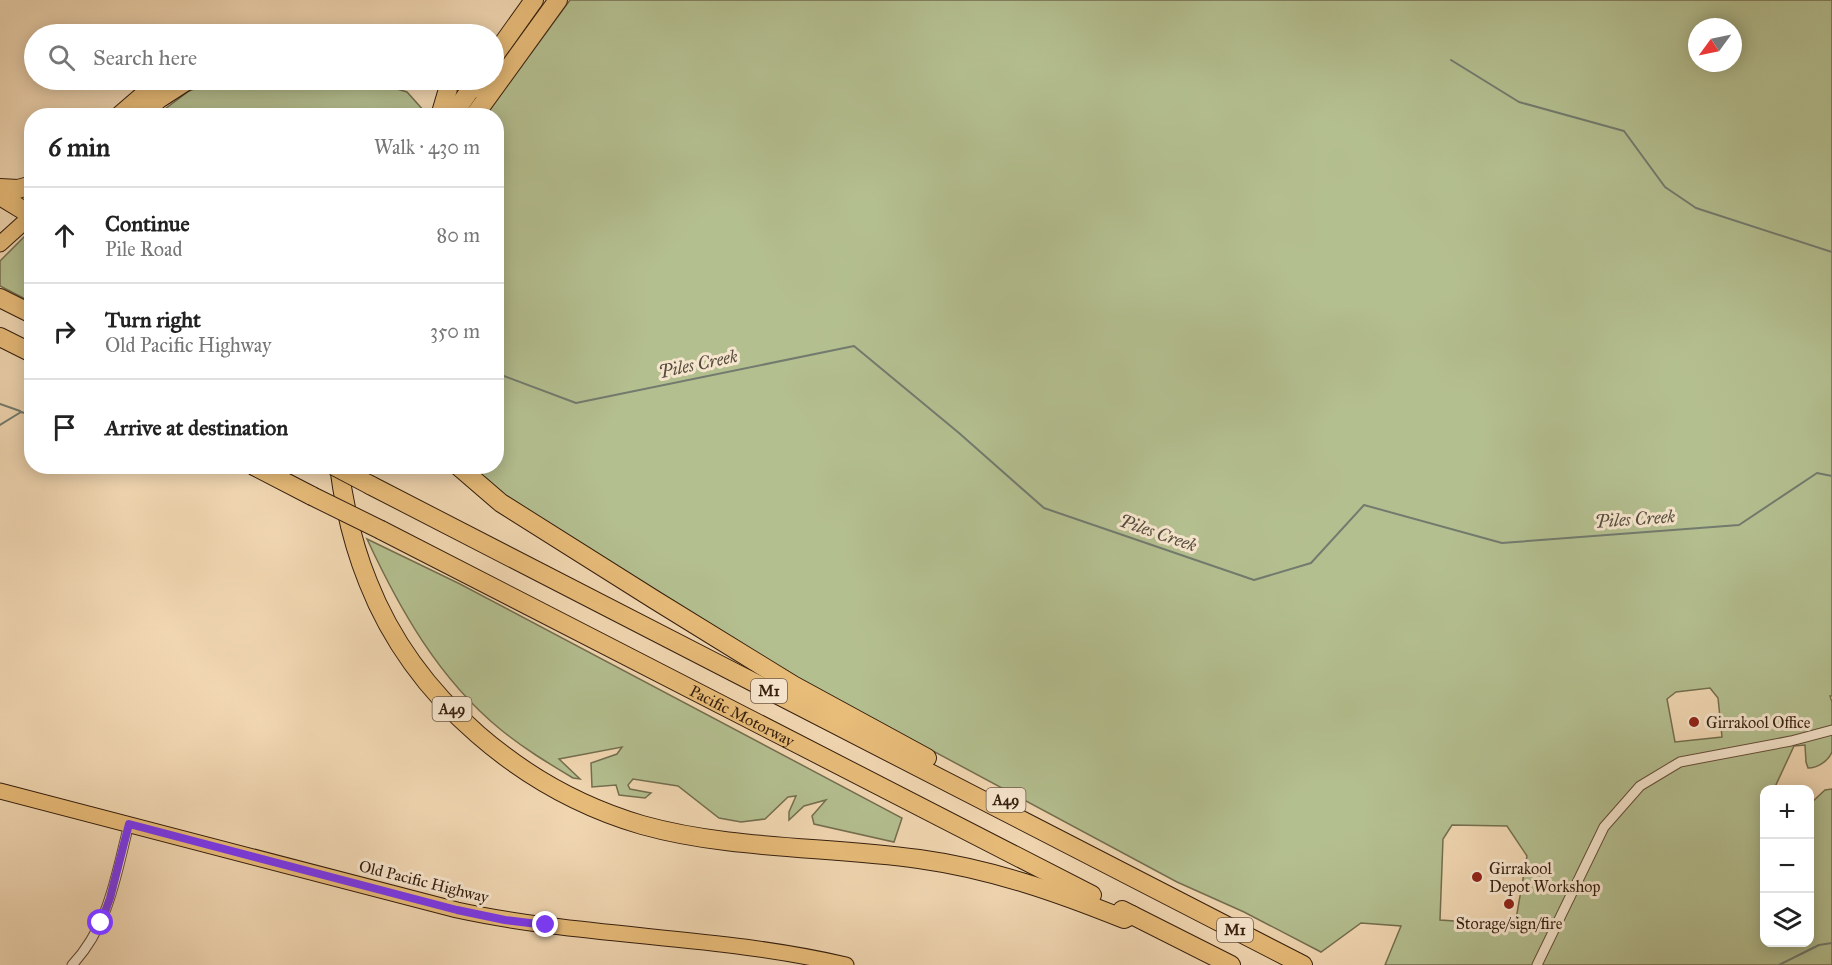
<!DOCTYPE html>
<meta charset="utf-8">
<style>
body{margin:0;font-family:"IM FELL Great Primer",serif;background:#f2f2f2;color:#222}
.controls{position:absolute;right:18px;bottom:18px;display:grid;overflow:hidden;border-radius:12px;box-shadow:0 3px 15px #0003}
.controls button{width:54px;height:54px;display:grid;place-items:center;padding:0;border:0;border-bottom:2px solid #e0e0e0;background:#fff;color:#222;font:30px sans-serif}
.compass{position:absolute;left:1688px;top:18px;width:54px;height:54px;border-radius:50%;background:#fff;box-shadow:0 3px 15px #0003;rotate:237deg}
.stop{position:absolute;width:18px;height:18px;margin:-14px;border:4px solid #7c3aed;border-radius:50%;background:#fff}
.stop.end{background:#7c3aed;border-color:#fff;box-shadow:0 2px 6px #0008}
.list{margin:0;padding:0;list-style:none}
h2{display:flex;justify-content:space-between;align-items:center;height:78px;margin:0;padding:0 24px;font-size:26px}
h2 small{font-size:20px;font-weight:400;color:#767676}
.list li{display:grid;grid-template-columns:39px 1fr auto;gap:18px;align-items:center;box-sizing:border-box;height:96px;padding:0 24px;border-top:2px solid #e0e0e0}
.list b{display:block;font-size:22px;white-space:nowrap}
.list p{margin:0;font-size:20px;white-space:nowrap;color:#767676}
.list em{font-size:20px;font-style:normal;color:#767676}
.icon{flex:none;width:33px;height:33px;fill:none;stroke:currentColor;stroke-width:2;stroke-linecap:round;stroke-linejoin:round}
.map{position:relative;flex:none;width:1832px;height:965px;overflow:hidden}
.search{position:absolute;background:#fff;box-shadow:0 3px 15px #0003;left:24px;top:24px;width:480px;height:66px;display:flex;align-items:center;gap:15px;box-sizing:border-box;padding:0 21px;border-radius:33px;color:#767676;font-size:22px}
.panel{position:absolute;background:#fff;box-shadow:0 3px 15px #0003;left:24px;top:108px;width:480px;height:366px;border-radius:24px}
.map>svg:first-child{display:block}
.green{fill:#b4bf90;stroke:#746e4e;stroke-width:1.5;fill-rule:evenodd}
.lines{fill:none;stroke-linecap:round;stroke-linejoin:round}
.stream{stroke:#727b6e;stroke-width:2}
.street-casing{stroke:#644c36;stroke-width:11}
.primary-casing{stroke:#351e0d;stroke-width:17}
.highway-casing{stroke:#351e0d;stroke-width:20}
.street{stroke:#f6e5cd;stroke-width:9}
.primary{stroke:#e8bc79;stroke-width:15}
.highway{stroke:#e8bc79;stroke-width:18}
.highway-bridge-casing{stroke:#351e0d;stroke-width:20;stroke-linecap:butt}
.highway-bridge{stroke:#e8bc79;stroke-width:18}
.route{stroke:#7c3aed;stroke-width:8}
.poi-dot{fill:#8f2418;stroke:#f6e5cd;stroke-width:2}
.labels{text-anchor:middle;stroke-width:6;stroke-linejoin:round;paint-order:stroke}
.shield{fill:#f6e5cd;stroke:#6f5a47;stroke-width:1.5}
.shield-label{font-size:15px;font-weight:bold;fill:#351e0d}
.street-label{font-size:16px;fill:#351e0d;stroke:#f6e5cd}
.poi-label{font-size:16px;fill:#351e0d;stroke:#f6e5cd;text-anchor:start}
.water-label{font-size:18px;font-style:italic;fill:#544c3e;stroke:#f6e5cd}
</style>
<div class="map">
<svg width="1832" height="965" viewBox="0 0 1832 965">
<rect width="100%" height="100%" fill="#f1d7b2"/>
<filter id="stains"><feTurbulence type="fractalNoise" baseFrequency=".00333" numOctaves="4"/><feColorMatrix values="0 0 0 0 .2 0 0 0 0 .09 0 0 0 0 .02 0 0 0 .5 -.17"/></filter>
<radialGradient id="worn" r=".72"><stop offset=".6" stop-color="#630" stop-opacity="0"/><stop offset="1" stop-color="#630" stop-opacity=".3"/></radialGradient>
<!-- green -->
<g class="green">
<path d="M570,0h1262v696h-2l2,6v50c-4,9 -14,16 -24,16l-2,-6 -1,-17 -11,1 -20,43 -10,1v152h46v-138l15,-14 7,-1v176h-447l16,-39 -40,-3 -40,29 -77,-40 -67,-30 -406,-218 -265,-165 -37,-32 27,-1v-350l-10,-1zM1697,27h36v36h-36zM1710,688l8,10 4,39 -47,5 -8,-43 9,-7zM1452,825l55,1 20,30 -12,69 -75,-5 3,-81z"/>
<polygon points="218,80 372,80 374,82 407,92 425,112 425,115 157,115 189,91"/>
<polygon points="31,230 31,302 0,286 0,261"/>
<path d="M367,539l93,45 442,234 -8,24 -80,-18 -2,-8 14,-16 -22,6 -15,14v-8l7,-16 -8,1 -23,22 -24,3 -22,-4 -41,-32 -45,-7 -5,6 2,4 21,4 -6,5 -26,-3 -3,-10 -24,2 -1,-24 26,-9 5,-7 -63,12 21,20 -7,-1c-25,-15 -50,-30 -73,-49 -61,-50 -100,-119 -133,-190z"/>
</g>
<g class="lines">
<!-- stream -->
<g class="stream">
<polyline points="1451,60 1519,102 1624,131 1665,187 1696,208 1832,252"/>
<polyline points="496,373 576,403 854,346 959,433 1044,508 1254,580 1311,563 1364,505 1502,543 1739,525 1817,473 1832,476"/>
<polyline points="0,404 20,411"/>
<polyline points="0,425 21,412 32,415"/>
<polyline points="1779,965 1819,945 1832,943"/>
</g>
<!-- street casing -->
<g class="street-casing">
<g id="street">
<path d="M72,965c37,-39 44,-90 57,-141"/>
<polyline points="1537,965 1604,827 1640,786 1680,762 1791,741 1832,730"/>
</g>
</g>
<!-- primary casing -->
<g class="primary-casing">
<g id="primary">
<polyline points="292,34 312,33 348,34"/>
<polyline points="458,80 481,91"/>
<polyline points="140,101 168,80"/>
<polyline points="141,116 160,100 191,80"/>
<polyline points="0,244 32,215"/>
<path d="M0,791l457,119c129,28 261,25 389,55"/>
</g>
</g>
<!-- highway casing -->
<g class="highway-casing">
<g id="highway">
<polyline points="494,56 534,0"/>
<polyline points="119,116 141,97 148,94"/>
<polyline points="440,116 448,89 444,80"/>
<polyline points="452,116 477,80"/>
<polyline points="474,116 558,0"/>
<polyline points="0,188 18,189 32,185"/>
<polyline points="0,196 23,210 29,217"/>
<polyline points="0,298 32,314"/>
<polyline points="0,337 32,353"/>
<polyline points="254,466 312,496"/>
<path d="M339,466c5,40 14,79 29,116 46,117 155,208 274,243 89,25 186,21 277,34 72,10 138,33 205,60l8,-4"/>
<polyline points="458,466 501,503 655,600 793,685 927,758"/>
<polyline points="370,485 1303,965"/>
<path id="s1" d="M381,530l711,365"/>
<polyline points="1122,910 1231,965"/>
</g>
</g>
<!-- street -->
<use href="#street" class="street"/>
<!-- primary -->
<use href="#primary" class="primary"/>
<!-- highway -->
<use href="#highway" class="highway"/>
<!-- highway-bridge casing -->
<g class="highway-bridge-casing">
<g id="highway-bridge">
<polyline points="334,466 370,485"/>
<polyline points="312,496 381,530"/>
</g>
</g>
<!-- highway-bridge -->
<use href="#highway-bridge" class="highway-bridge"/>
</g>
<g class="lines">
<!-- route -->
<polyline class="route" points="101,923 110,898 129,824 457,910 505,920 546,925"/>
</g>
<!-- markers -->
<g class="poi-dot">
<circle cx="1694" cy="722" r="6"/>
<circle cx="1477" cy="877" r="6"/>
<circle cx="1509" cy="904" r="6"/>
</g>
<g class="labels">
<!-- shield labels -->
<g class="shield">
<rect x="751" y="679" width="36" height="24" rx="4.5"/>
<rect x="432.5" y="697" width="39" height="24" rx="4.5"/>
<rect x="986.5" y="788" width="39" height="24" rx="4.5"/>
<rect x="1217" y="918" width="36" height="24" rx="4.5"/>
</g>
<g class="shield-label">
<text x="769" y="696">M1</text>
<text x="452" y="714">A49</text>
<text x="1006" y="805">A49</text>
<text x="1235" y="935">M1</text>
</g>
<!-- street labels -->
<g class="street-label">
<text dy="6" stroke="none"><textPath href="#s1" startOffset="406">Pacific Motorway</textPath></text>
<text transform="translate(424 881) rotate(14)" y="6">Old Pacific Highway</text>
</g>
<!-- poi labels -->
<g class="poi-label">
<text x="1706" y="728">Girrakool Office</text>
<text x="1489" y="874">Girrakool<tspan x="1489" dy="18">Depot Workshop</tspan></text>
<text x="1509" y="929" text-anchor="middle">Storage/sign/fire</text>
</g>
<!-- water labels -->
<g class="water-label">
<text transform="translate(698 364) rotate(-12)" y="6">Piles Creek</text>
<text transform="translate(1635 519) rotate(-4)" y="6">Piles Creek</text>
<text transform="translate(1158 533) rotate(19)" y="6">Piles Creek</text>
</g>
</g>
<rect width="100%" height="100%" filter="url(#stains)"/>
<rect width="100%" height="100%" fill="url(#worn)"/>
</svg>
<div class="controls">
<button>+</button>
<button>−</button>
<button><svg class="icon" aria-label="layers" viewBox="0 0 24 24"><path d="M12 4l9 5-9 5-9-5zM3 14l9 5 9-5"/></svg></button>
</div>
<svg class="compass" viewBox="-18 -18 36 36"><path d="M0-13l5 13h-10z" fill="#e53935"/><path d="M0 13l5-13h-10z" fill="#767676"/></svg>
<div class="stop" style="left:101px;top:923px"></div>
<div class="stop end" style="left:546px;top:925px"></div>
<div class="search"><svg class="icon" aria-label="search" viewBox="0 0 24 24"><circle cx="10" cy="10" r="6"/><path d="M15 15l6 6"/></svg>Search here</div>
<section class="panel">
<h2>6 min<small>Walk · 430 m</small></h2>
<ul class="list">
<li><svg class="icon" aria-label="ahead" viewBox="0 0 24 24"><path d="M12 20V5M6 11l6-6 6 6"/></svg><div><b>Continue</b><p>Pile Road</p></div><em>80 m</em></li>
<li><svg class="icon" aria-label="right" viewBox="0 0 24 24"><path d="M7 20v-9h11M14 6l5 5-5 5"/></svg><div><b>Turn right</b><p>Old Pacific Highway</p></div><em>350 m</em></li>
<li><svg class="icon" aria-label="arrive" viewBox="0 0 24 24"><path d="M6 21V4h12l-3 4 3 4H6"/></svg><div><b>Arrive at destination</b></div></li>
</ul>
</section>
</div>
